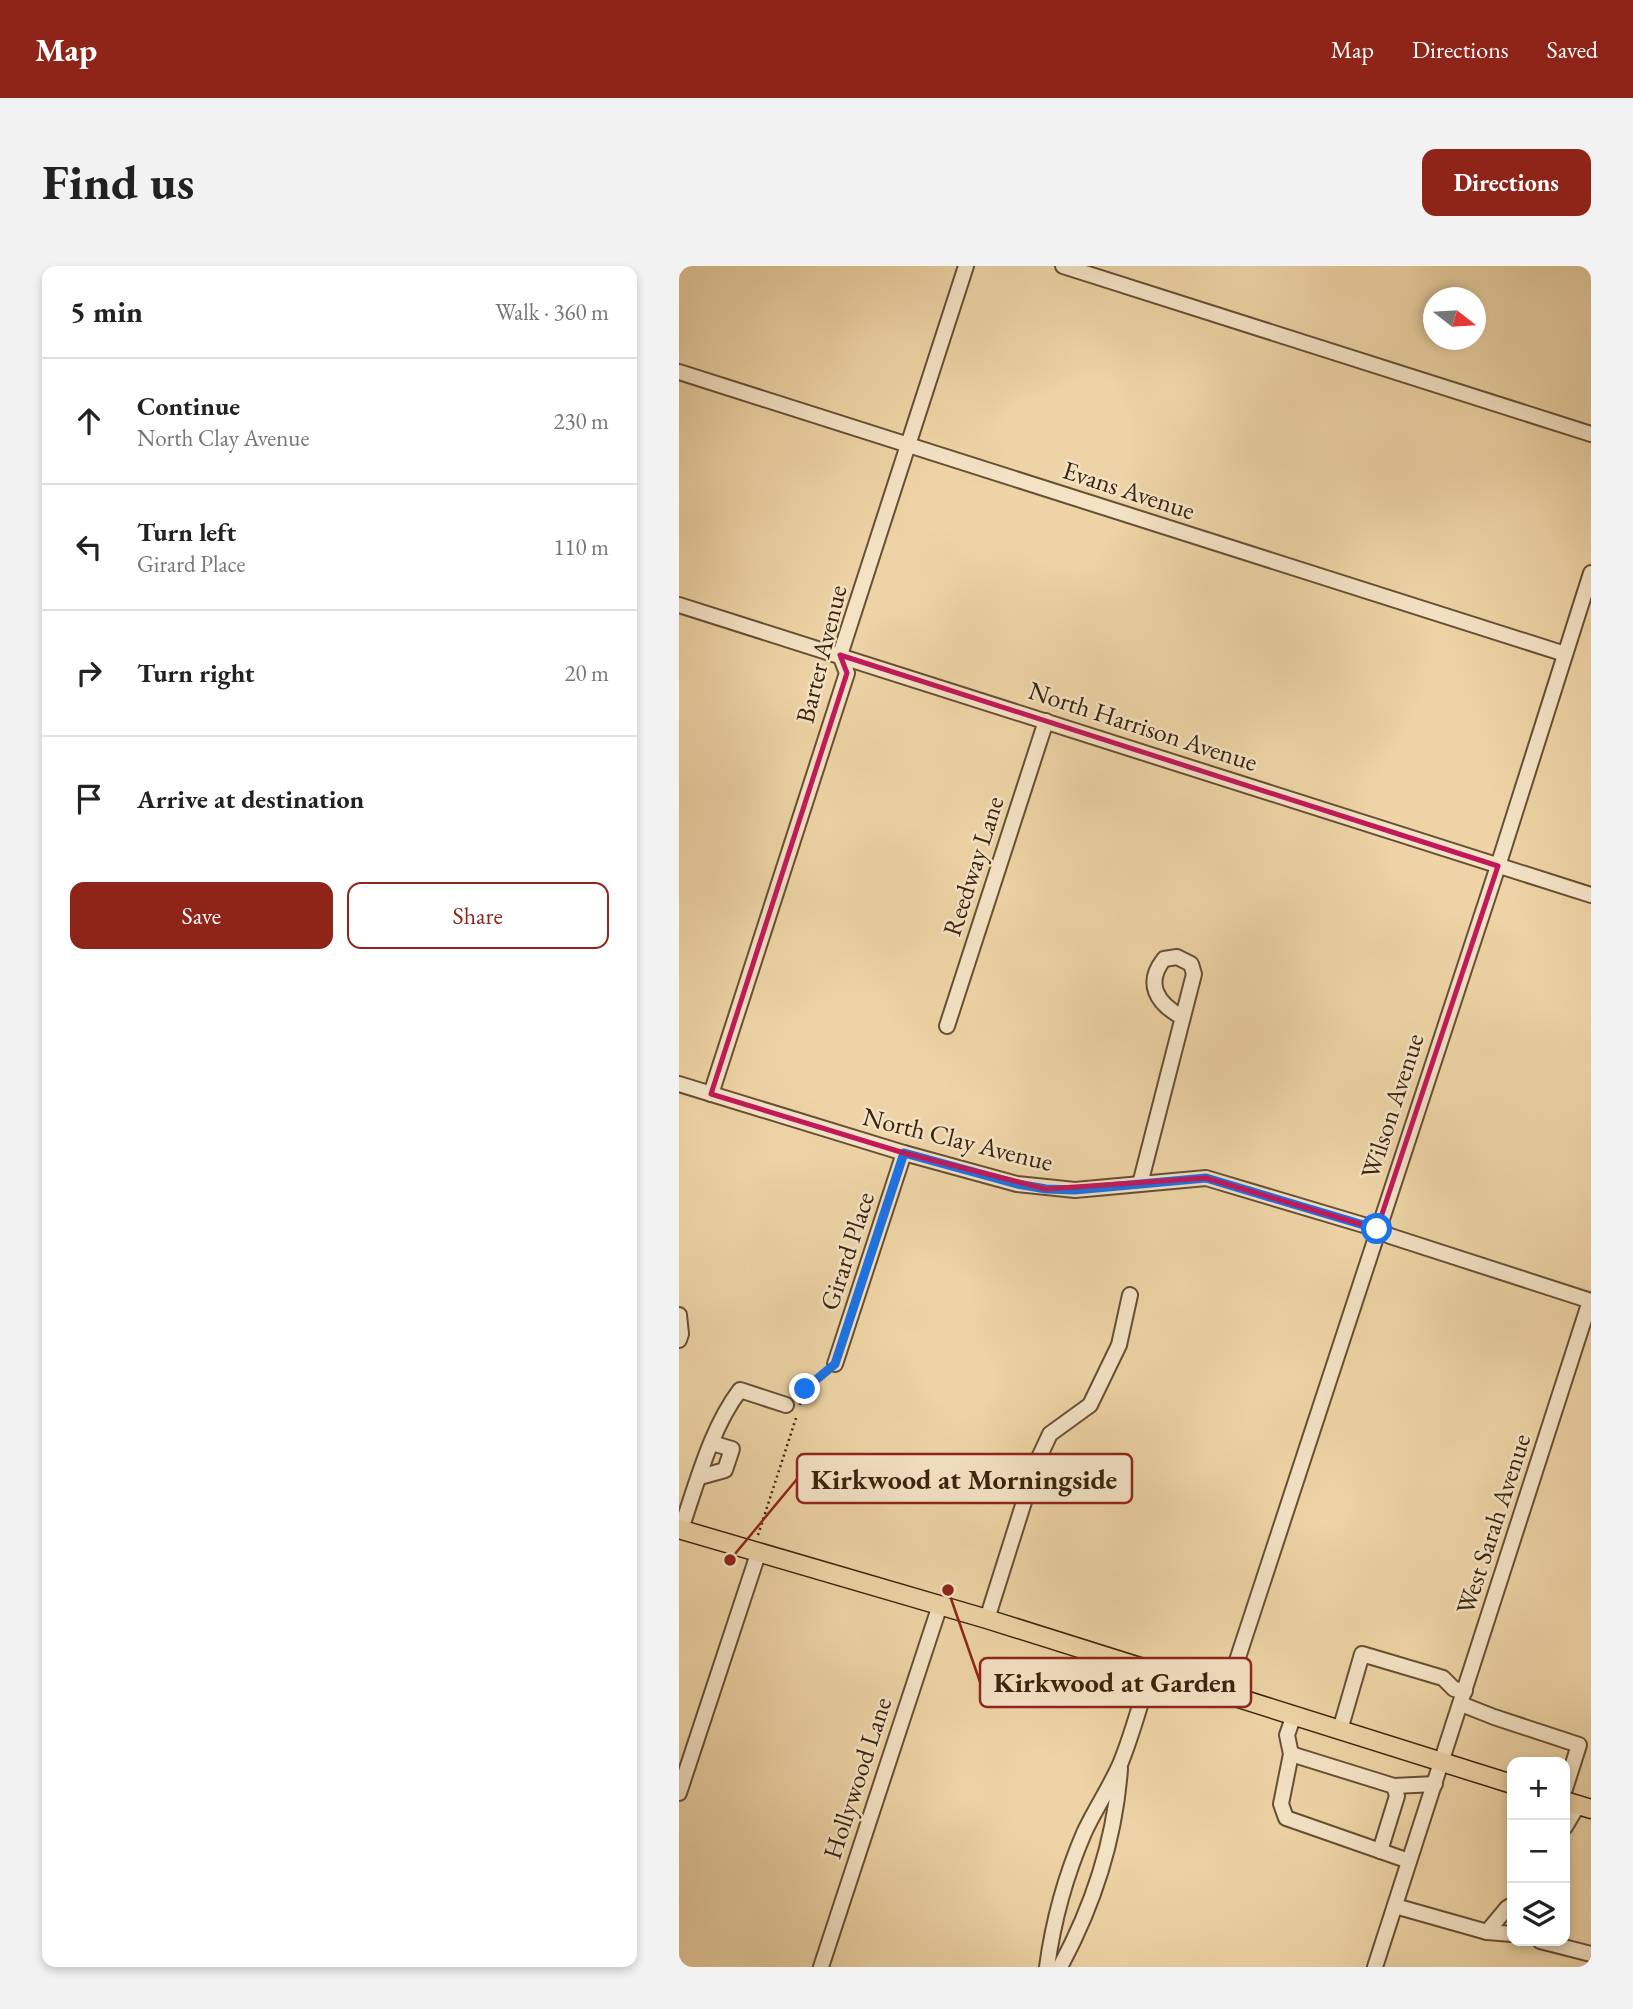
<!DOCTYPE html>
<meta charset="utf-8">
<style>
body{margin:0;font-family:"EB Garamond",serif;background:#f2f2f2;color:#222}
.controls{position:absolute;right:21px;bottom:21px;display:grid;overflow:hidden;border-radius:14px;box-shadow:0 4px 10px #0003}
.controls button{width:63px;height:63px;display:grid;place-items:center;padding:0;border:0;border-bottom:2px solid #e0e0e0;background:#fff;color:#222;font:35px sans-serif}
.compass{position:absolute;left:744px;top:21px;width:63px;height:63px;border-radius:50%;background:#fff;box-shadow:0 4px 10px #0003;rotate:107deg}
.stop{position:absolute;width:21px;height:21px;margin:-16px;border:5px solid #1a73e8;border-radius:50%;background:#fff}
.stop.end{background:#1a73e8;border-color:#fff;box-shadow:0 2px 7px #0008}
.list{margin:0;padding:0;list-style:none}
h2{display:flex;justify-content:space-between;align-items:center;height:91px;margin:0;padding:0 28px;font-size:30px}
h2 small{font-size:23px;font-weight:400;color:#767676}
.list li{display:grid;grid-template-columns:46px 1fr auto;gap:21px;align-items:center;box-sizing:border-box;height:126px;padding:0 28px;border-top:2px solid #e0e0e0}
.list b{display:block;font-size:26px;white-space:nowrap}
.list p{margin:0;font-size:23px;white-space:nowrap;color:#767676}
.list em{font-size:23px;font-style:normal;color:#767676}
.actions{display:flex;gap:14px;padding:21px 28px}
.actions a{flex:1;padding:16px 0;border:2px solid #8f2418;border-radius:14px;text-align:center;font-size:24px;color:#8f2418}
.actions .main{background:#8f2418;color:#fff}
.icon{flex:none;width:38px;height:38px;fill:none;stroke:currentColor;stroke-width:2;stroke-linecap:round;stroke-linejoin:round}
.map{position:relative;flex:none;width:912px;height:1701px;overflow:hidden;border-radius:14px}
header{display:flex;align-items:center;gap:42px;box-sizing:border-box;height:98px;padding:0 35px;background:#8f2418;color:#fff}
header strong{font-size:33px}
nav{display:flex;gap:38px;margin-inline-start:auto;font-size:24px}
.intro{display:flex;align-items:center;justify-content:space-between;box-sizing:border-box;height:168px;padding:0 42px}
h1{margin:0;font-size:49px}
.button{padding:18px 32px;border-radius:14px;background:#8f2418;color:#fff;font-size:24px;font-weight:700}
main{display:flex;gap:42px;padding:0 42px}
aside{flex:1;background:#fff;border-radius:14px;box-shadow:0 4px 10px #0003}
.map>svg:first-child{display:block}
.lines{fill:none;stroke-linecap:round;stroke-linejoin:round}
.minor-casing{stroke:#674f33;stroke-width:18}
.major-casing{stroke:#3a230d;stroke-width:21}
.path{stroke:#3a230d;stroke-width:2.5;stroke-dasharray:2 3.5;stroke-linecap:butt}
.minor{stroke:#f3e2c4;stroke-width:14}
.major{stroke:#edd3a5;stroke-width:18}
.route{stroke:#1a73e8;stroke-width:9}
.marked{fill:none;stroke:#c2185b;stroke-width:5;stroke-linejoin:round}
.labels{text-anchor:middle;stroke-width:5;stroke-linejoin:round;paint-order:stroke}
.street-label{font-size:26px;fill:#3a230d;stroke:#f3e2c4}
.leader{fill:none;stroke:#8f2418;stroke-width:2.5}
.callout-dot{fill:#8f2418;stroke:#f3e2c4;stroke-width:2.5}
.callout{fill:#f3e2c4;stroke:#8f2418;stroke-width:2.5}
.callout-label{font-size:28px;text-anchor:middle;font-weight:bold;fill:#3a230d}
</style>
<header>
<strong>Map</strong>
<nav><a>Map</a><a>Directions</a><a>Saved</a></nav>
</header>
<div class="intro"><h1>Find us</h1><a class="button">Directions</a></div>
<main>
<aside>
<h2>5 min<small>Walk · 360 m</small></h2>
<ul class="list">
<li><svg class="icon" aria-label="ahead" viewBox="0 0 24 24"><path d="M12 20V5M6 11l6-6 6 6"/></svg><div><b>Continue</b><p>North Clay Avenue</p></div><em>230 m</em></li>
<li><svg class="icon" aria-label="left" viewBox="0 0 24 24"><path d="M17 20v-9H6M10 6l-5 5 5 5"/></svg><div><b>Turn left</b><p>Girard Place</p></div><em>110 m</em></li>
<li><svg class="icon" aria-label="right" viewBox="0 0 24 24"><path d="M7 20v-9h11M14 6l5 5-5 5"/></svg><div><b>Turn right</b></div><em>20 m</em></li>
<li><svg class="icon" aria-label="arrive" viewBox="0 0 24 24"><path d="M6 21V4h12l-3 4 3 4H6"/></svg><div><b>Arrive at destination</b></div></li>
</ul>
<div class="actions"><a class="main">Save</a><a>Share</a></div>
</aside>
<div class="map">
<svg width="912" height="1701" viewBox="0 0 912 1701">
<rect width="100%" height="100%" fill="#edd3a5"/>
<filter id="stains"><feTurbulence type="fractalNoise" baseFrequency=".00286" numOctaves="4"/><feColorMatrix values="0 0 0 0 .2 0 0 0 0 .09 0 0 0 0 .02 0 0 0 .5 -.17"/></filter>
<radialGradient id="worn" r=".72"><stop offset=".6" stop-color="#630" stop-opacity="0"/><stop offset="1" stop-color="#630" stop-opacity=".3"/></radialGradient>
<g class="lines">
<!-- minor casing -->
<g class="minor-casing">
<g id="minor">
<polyline points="384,0 912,168"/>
<polyline points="0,106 886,388"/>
<polyline points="0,339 912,629"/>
<polyline points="268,760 367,455"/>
<polyline points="0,818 225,887 338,918 396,924 527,912 698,963 711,970 912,1035"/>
<polyline points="32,828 168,407 161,389 287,0"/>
<path d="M461,918l54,-210 -3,-10 -14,-7 -13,2c-19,24 -8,44 18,58"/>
<polyline points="0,1049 2,1068 0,1074"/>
<polyline points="156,1098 225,887"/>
<polyline points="21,1211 46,1204 53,1183 33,1177"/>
<path d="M2,1263c16,-46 30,-101 59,-139l46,15"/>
<polyline points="308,1353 357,1198 371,1168 411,1139 440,1079 451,1029"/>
<polyline points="547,1428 819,600 912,307"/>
<polyline points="782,1438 815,1451 900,1479 886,1523"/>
<polyline points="615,1449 608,1469 612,1488 602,1538 607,1552 730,1595"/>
<polyline points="661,1464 683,1388 764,1412 775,1423 786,1425"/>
<polyline points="612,1488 715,1520 756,1518"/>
<polyline points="0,1527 80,1285"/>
<polyline points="886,1561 899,1539"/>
<polyline points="701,1585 718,1530 715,1520"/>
<polyline points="716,1640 808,1666 828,1642 833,1639"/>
<polyline points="808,1666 833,1668"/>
<polyline points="861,1675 912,1688"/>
<polyline points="142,1701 261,1339"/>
<path d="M368,1701c6,-45 19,-92 37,-134 11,-24 27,-47 37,-71 12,-30 20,-61 30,-92"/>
<path d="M381,1701c33,-61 55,-129 60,-198"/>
<polyline points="696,1701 911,1035"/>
</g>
</g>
<!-- major casing -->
<g class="major-casing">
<g id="major">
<polyline points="0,1263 308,1353 833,1518"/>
<polyline points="886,1535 912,1543"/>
</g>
</g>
<!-- path -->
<g class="path">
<polyline points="121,1139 126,1123 146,1107"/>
<polyline points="79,1269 118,1149"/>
</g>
<!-- minor -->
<use href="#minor" class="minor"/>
<!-- major -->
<use href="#major" class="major"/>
</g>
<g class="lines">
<!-- route -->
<polyline class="route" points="126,1123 156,1098 225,887 338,918 367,923 396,924 527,912 698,963"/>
</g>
<!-- marked area -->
<path class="marked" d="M161,389l658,211 -121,363 -171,-51 -160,11 -142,-36 -193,-59 136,-421z"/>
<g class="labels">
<!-- street labels -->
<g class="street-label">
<text transform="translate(450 224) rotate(18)" y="9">Evans Avenue</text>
<text transform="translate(142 388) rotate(-76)" y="9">Barter Avenue</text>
<text transform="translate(464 460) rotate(18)" y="9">North Harrison Avenue</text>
<text transform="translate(294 600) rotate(-72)" y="9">Reedway Lane</text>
<text transform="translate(713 840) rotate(-72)" y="9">Wilson Avenue</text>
<text transform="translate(279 873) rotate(14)" y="9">North Clay Avenue</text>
<text transform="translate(168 985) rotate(-72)" y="9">Girard Place</text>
<text transform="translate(814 1258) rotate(-72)" y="9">West Sarah Avenue</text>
<text transform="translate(178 1512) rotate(-72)" y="9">Hollywood Lane</text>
</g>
</g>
<!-- callouts -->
<path class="leader" d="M51 1294L118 1213M269 1324L301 1416"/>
<g class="callout-dot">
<circle cx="51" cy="1294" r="7"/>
<circle cx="269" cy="1324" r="7"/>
</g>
<g class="callout">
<rect x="118" y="1188" width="335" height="49" rx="7"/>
<rect x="301" y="1392" width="271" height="49" rx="7"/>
</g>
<g class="callout-label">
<text x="285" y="1223">Kirkwood at Morningside</text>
<text x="436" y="1426">Kirkwood at Garden</text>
</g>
<rect width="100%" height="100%" filter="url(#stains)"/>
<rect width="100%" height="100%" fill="url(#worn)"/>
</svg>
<div class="controls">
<button>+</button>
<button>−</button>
<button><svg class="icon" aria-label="layers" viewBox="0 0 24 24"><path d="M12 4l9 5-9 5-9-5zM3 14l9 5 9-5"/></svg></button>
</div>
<svg class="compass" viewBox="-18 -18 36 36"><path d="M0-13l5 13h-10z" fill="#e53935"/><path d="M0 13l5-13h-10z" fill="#767676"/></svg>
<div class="stop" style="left:698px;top:963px"></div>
<div class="stop end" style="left:126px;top:1123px"></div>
</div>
</main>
